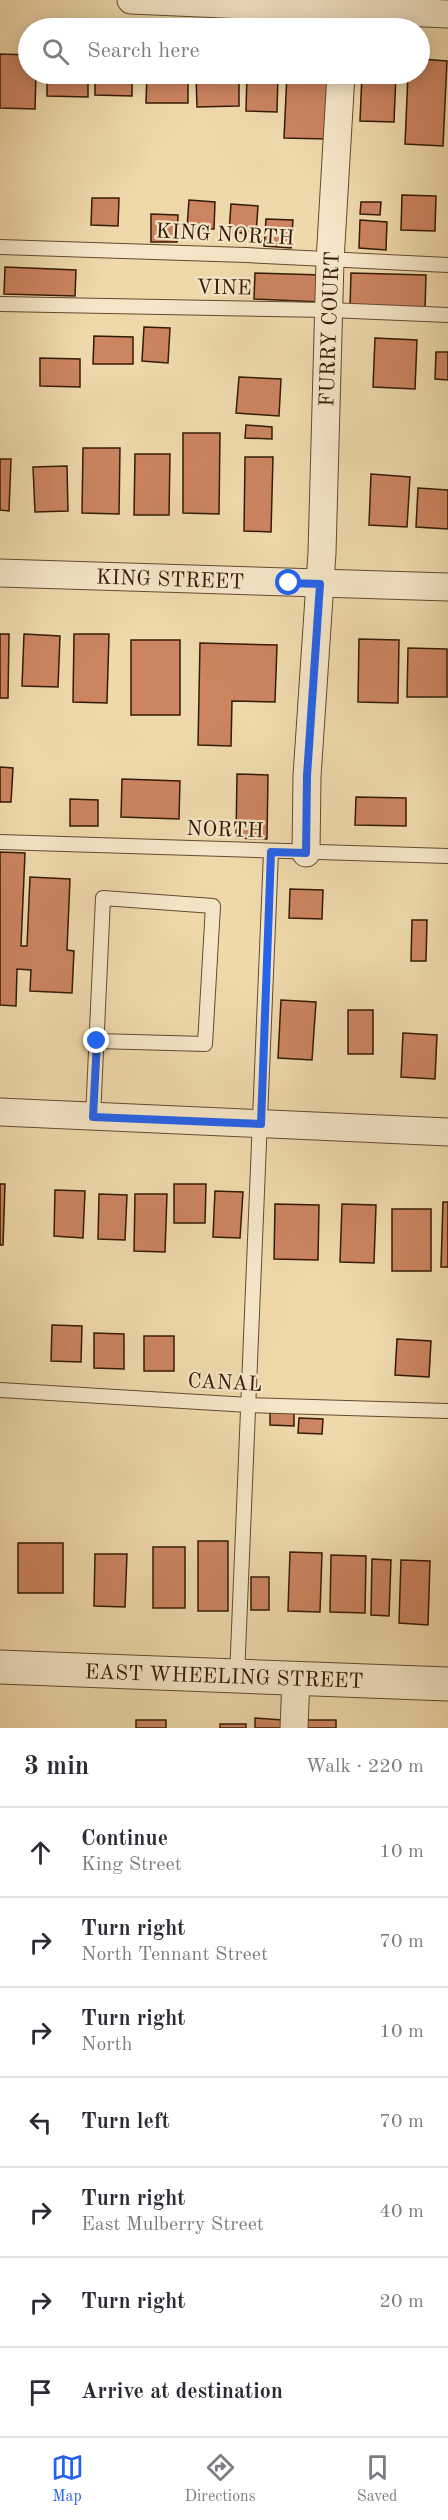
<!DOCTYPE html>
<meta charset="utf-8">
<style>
body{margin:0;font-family:"Old Standard TT",serif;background:#f2f2f3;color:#2b2b33}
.stop{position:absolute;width:18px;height:18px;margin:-14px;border:4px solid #2563eb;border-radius:50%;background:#fff}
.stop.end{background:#2563eb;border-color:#fff;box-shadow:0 2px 6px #0008}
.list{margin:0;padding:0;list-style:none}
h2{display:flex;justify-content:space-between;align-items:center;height:78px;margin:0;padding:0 24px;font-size:26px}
h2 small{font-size:20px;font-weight:400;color:#7c7c81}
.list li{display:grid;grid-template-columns:39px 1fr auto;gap:18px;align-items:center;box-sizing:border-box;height:90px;padding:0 24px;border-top:2px solid #e1e1e2}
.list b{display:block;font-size:22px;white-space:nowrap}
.list p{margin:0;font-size:20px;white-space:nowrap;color:#7c7c81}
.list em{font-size:20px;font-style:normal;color:#7c7c81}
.icon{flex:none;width:33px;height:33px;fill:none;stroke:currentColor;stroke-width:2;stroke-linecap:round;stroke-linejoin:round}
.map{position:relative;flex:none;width:448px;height:1728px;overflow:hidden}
.search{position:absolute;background:#fff;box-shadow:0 3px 15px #0003;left:18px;right:18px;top:18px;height:66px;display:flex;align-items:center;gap:15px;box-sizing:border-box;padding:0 21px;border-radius:33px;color:#7c7c81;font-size:22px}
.sheet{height:708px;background:#fff}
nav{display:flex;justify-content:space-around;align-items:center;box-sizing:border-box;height:84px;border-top:2px solid #e1e1e2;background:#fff;font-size:16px;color:#7c7c81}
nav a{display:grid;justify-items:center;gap:3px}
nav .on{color:#2563eb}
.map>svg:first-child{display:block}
.building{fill:#cc8461;stroke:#351b06;stroke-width:1.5}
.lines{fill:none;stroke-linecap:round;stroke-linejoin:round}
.service-casing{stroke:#644a2f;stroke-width:16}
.minor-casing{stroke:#644a2f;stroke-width:29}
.tertiary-casing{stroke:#644a2f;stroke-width:35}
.service{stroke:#f5e6c8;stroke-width:14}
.minor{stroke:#f5e6c8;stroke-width:27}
.tertiary{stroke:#f5e6c8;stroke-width:33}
.route{stroke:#2563eb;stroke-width:8}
.labels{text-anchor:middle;stroke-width:4.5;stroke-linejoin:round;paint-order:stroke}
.street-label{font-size:21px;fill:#351b06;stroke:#f5e6c8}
</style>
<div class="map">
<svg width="448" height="1728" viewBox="0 0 448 1728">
<rect width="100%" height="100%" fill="#efd9ab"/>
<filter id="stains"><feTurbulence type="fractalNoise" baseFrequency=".00333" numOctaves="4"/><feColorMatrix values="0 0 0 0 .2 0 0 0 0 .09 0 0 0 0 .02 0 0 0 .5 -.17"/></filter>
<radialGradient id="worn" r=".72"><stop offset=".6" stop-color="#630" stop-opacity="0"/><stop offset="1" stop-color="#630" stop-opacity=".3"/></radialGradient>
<!-- building -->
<g class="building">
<polygon points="0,54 28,55 28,74 36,74 35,109 0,108"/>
<polygon points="420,59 447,61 443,146 405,144 408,74 420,74"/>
<polygon points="47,74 88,74 88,97 47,96"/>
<polygon points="95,74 132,74 132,96 95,95"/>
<polygon points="147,74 188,74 188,103 146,103"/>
<polygon points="196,74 239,74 239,106 197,107"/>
<polygon points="247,74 278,74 277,112 246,111"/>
<polygon points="287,74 330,74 328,139 284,138"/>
<polygon points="362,74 396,74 394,122 360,121"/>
<polygon points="402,195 436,196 435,231 401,230"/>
<polygon points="92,198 119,198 118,226 91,225"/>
<polygon points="189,200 215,202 214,229 187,228"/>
<polygon points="361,202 381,202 380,215 360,214"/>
<polygon points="231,204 258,206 256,234 229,232"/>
<polygon points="151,214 178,215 177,242 151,242"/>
<polygon points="266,219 293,220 291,248 264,246"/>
<polygon points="360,220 387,222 386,250 359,248"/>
<polygon points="5,267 76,270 75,296 4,294"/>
<polygon points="255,273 322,275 321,302 254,299"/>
<polygon points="351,273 426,275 425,309 350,307"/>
<polygon points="144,327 170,328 168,363 142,361"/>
<polygon points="94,336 133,337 133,364 93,364"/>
<polygon points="375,338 417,340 415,389 373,387"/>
<polygon points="436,352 448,352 448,380 435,379"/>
<polygon points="40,358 80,359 80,387 40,386"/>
<polygon points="239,377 281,379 279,416 236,413"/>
<polygon points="246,425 272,427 272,439 245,438"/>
<polygon points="183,433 220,433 219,514 183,513"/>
<polygon points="83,448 120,448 119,514 82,513"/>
<polygon points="135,454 170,454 169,515 134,515"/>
<polygon points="245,457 273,457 271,532 244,531"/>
<polygon points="0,459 11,459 9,511 0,510"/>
<polygon points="67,466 68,511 35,512 33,467"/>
<polygon points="371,474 410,477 407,527 369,525"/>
<polygon points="418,488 448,490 448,529 416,527"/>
<polygon points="0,634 9,634 8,698 0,698"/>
<polygon points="24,634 60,636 58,687 22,686"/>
<polygon points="74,634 109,634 107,703 73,702"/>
<polygon points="359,639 399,640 398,703 358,702"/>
<rect x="131" y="640" width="49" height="75"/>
<polygon points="200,643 277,645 275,702 232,701 231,746 198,745"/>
<polygon points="408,648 447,649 447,697 407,697"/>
<polygon points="0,767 13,768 11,802 0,802"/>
<polygon points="237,774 268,775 267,839 236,838"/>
<polygon points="122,779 180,781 179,819 121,817"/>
<polygon points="356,797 406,798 406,826 355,825"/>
<polygon points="70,799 98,800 98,826 70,826"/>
<polygon points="0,852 25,853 21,946 27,946 30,877 70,879 67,950 74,951 72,993 30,991 31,970 17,969 16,1006 0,1005"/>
<polygon points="290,889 323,890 322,919 289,918"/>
<polygon points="412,920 427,920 426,961 411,961"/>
<polygon points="281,1000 316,1002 312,1060 278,1058"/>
<rect x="348" y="1010" width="25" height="44"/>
<polygon points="403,1033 437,1035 435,1079 401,1077"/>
<polygon points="0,1184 5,1184 3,1245 0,1245"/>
<polygon points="174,1184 206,1184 205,1223 174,1223"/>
<polygon points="55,1190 85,1191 83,1238 54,1236"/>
<polygon points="215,1191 243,1192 240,1238 213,1237"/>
<polygon points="99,1194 127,1195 125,1240 98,1239"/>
<polygon points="135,1194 167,1194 165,1252 134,1251"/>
<polygon points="443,1202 448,1202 448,1267 441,1267"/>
<polygon points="275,1204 319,1205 318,1260 274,1259"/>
<polygon points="342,1204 376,1205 374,1263 340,1262"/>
<rect x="392" y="1209" width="39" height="62"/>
<polygon points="52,1325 82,1326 81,1362 51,1361"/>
<polygon points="94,1333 124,1334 124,1369 94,1368"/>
<rect x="144" y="1336" width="30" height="35"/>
<polygon points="397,1339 431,1341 429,1377 395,1375"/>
<polygon points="270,1411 294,1411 294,1426 270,1425"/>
<polygon points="299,1418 323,1419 322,1434 298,1433"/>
<rect x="198" y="1541" width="30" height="70"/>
<rect x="18" y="1543" width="45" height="50"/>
<rect x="153" y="1547" width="32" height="61"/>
<polygon points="290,1552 322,1553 320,1612 288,1611"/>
<polygon points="95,1554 127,1554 125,1607 94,1606"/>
<polygon points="331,1555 366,1556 365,1613 330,1612"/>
<polygon points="372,1559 391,1560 389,1616 371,1615"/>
<polygon points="401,1560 430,1561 428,1625 399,1623"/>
<rect x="251" y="1577" width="18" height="33"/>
<polygon points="255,1718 282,1720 281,1728 255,1728"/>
<rect x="136" y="1720" width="30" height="8"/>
<rect x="304" y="1720" width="32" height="8"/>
<rect x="220" y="1724" width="26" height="4"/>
</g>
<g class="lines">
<!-- service casing -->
<g class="service-casing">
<g id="service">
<polyline points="0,247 246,255 448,265"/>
<polyline points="0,304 329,310 448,315"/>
<polyline points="0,842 448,856"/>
<polyline points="93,1117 103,898 213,906 205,1044 97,1041"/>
<polyline points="0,1390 249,1405 448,1411"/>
<polyline points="237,1677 271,852"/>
</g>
</g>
<!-- minor casing -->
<g class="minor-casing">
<g id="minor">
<polyline points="131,0 448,14"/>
<polyline points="0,573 448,587"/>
<polyline points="306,853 307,776 322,553 330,261 341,74"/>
<polyline points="0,1112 448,1132"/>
<polyline points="294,1728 296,1679"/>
</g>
</g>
<!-- tertiary casing -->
<g class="tertiary-casing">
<polyline id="tertiary" points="0,1667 448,1684"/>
</g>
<!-- service -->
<use href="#service" class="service"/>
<!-- minor -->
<use href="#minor" class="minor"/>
<!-- tertiary -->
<use href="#tertiary" class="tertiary"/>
</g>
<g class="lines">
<!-- route -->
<polyline class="route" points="97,1041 93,1117 261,1124 271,852 306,853 307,776 320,584 289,583"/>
</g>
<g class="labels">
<!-- street labels -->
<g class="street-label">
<text transform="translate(225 234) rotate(3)" y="7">KING NORTH</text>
<text transform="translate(224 287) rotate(1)" y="7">VINE</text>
<text transform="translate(329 329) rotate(-88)" y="7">FURRY COURT</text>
<text transform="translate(170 579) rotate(2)" y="7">KING STREET</text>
<text transform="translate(225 829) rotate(2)" y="7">NORTH</text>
<text transform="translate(225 1382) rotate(3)" y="7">CANAL</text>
<text transform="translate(224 1676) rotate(2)" y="7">EAST WHEELING STREET</text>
</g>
</g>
<rect width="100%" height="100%" filter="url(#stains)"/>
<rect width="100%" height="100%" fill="url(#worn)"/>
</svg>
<div class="stop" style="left:289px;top:583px"></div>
<div class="stop end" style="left:97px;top:1041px"></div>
<div class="search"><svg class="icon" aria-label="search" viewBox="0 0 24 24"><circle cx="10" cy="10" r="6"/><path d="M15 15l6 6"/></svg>Search here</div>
</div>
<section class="sheet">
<h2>3 min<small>Walk · 220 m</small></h2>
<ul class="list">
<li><svg class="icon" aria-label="ahead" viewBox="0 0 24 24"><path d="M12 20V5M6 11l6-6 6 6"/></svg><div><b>Continue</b><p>King Street</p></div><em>10 m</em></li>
<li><svg class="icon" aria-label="right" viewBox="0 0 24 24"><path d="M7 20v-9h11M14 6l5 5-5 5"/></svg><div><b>Turn right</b><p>North Tennant Street</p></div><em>70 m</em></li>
<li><svg class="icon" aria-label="right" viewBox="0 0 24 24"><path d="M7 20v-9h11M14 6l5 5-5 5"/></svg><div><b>Turn right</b><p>North</p></div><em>10 m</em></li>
<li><svg class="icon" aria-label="left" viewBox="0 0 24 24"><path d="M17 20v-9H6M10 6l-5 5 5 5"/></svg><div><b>Turn left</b></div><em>70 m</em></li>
<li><svg class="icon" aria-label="right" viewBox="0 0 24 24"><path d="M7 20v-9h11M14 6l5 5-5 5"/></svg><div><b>Turn right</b><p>East Mulberry Street</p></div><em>40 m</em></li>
<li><svg class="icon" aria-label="right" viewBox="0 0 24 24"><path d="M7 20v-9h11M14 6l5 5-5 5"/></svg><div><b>Turn right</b></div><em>20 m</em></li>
<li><svg class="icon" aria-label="arrive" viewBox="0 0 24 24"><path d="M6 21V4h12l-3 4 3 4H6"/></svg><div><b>Arrive at destination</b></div></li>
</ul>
</section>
<nav>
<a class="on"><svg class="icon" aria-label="map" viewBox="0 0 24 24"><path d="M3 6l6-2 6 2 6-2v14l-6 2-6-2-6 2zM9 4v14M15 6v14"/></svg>Map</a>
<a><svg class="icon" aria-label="directions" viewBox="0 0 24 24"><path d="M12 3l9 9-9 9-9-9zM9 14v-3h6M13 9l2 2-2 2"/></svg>Directions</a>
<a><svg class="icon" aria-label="saved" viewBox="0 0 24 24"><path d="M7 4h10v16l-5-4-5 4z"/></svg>Saved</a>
</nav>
